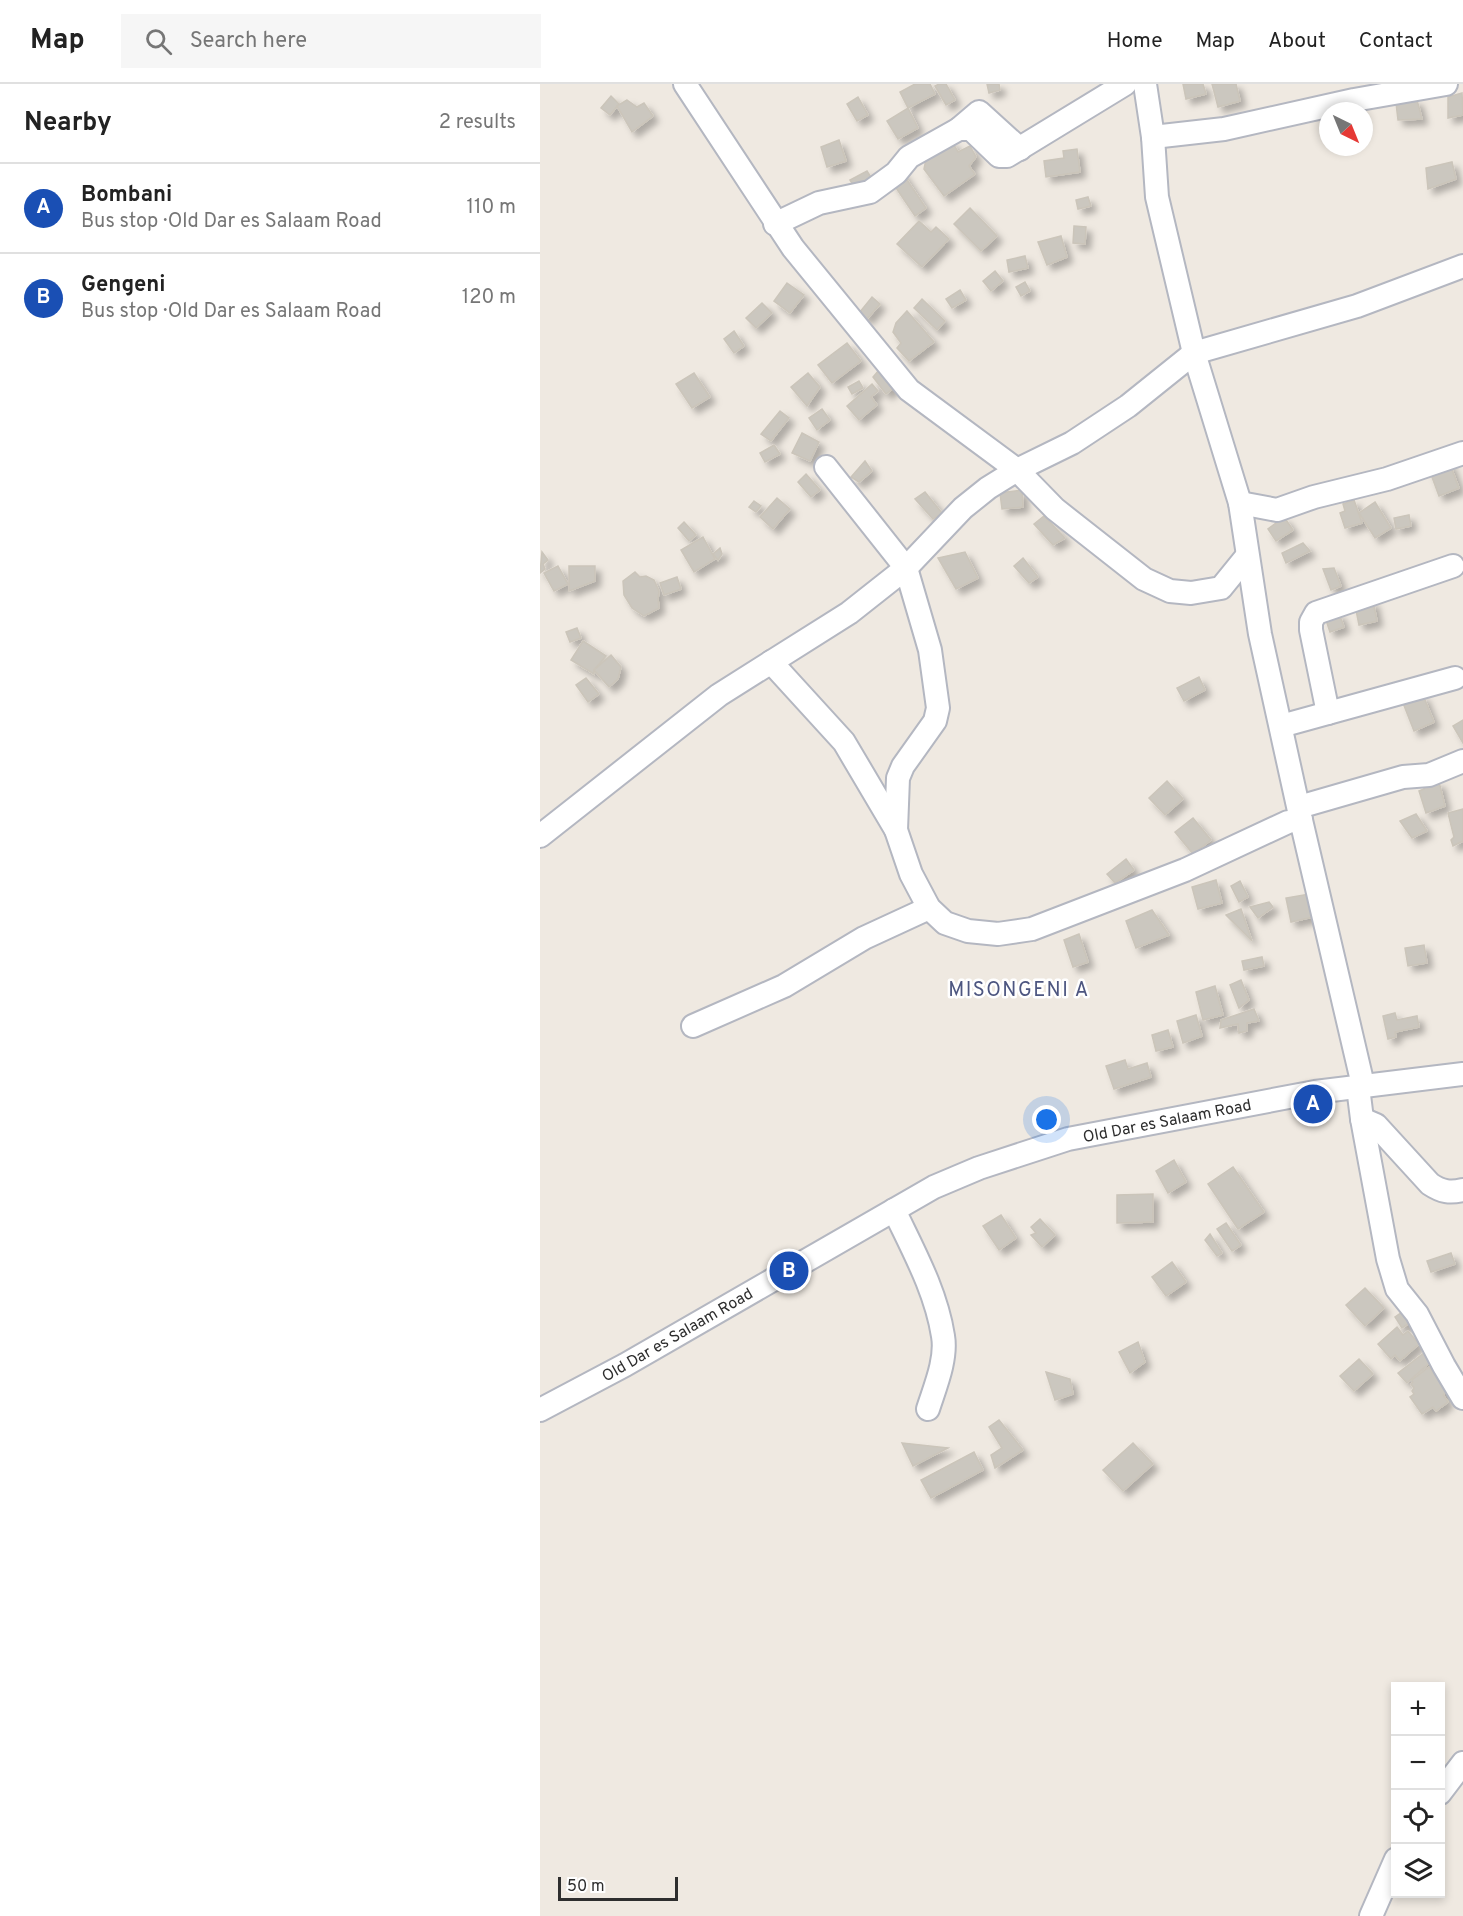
<!DOCTYPE html>
<meta charset="utf-8">
<style>
body{margin:0;font-family:Overpass,sans-serif;background:#f6f6f6;color:#222}
.controls{position:absolute;right:18px;bottom:18px;display:grid;overflow:hidden;border-radius:0px;box-shadow:0 3px 9px #0003}
.controls button{width:54px;height:54px;display:grid;place-items:center;padding:0;border:0;border-bottom:2px solid #e0e0e0;background:#fff;color:#222;font:30px sans-serif}
.compass{position:absolute;left:779px;top:18px;width:54px;height:54px;border-radius:50%;background:#fff;box-shadow:0 3px 9px #0003;rotate:137deg}
.scale{position:absolute;left:18px;bottom:15px;width:120px;box-sizing:border-box;padding-left:6px;border:3px solid #2e2e2e;border-top:0;font-size:16px;line-height:21px;white-space:nowrap;color:#2e2e2e;-webkit-text-stroke:4px #fff;paint-order:stroke}
.you{position:absolute;left:507px;top:1036px;width:21px;height:21px;margin:-15px;border:4px solid #fff;border-radius:50%;background:#1a73e8;box-shadow:0 0 0 9px #1a73e833}
.badge{display:grid;place-items:center;width:39px;height:39px;border-radius:50%;background:#ea580c;color:#fff;font-size:20px;font-weight:700}
.pin{position:absolute;translate:-50% -50%;border:3px solid #fff;box-shadow:0 2px 6px #0006}
.list{margin:0;padding:0;list-style:none}
h2{display:flex;justify-content:space-between;align-items:center;height:78px;margin:0;padding:0 24px;font-size:26px}
h2 small{font-size:20px;font-weight:400;color:#767676}
.list li{display:grid;grid-template-columns:39px 1fr auto;gap:18px;align-items:center;box-sizing:border-box;height:90px;padding:0 24px;border-top:2px solid #e0e0e0}
.list b{display:block;font-size:22px;white-space:nowrap}
.list p{margin:0;font-size:20px;white-space:nowrap;color:#767676}
.list em{font-size:20px;font-style:normal;color:#767676}
.icon{flex:none;width:33px;height:33px;fill:none;stroke:currentColor;stroke-width:2;stroke-linecap:round;stroke-linejoin:round}
.map{position:relative;flex:none;width:923px;height:1832px;overflow:hidden}
header{display:flex;align-items:center;gap:36px;box-sizing:border-box;height:84px;padding:0 30px;background:#fff;border-bottom:2px solid #e0e0e0}
header strong{font-size:28px}
nav{display:flex;gap:33px;margin-inline-start:auto;font-size:21px}
.search{width:420px;height:54px;background:#f6f6f6;display:flex;align-items:center;gap:15px;box-sizing:border-box;padding:0 21px;border-radius:0px;color:#767676;font-size:22px}
main{display:flex}
aside{flex:1;background:#fff}
.map>svg:first-child{display:block}
.building{fill:#cbc7bf;stroke:#cbc5ba;stroke-width:1.5;filter:url(#shadow)}
.lines{fill:none;stroke-linecap:round;stroke-linejoin:round}
.minor-casing{stroke:#b4b7c1;stroke-width:26}
.minor{stroke:#fff;stroke-width:22}
.labels{text-anchor:middle;stroke-width:5;stroke-linejoin:round;paint-order:stroke}
.street-label{font-size:16px;fill:#2e2e2e;stroke:#fff}
.quarter-label{font-size:20px;letter-spacing:1.5px;fill:#4d5680;stroke:#fff}
</style>
<header>
<strong>Map</strong>
<div class="search"><svg class="icon" aria-label="search" viewBox="0 0 24 24"><circle cx="10" cy="10" r="6"/><path d="M15 15l6 6"/></svg>Search here</div>
<nav><a>Home</a><a>Map</a><a>About</a><a>Contact</a></nav>
</header>
<main>
<aside>
<h2>Nearby<small>2 results</small></h2>
<ul class="list">
<li><span class="badge" style="background:#1a4fb4">A</span><div><b>Bombani</b><p>Bus stop · Old Dar es Salaam Road</p></div><em>110 m</em></li>
<li><span class="badge" style="background:#1a4fb4">B</span><div><b>Gengeni</b><p>Bus stop · Old Dar es Salaam Road</p></div><em>120 m</em></li>
</ul>
</aside>
<div class="map">
<svg width="923" height="1832" viewBox="0 0 923 1832">
<defs>
<filter id="shadow"><feDropShadow dx="5.5" dy="5.5" stdDeviation="3" flood-color="#0004"/></filter>
</defs>
<rect width="100%" height="100%" fill="#efe9e1"/>
<!-- building -->
<g class="building">
<polygon points="375,0 390,0 395,10 368,24 360,8"/>
<polygon points="399,0 406,0 415,16 406,21 395,2"/>
<polygon points="447,0 459,0 460,6 449,9"/>
<polygon points="643,0 663,0 666,10 646,15"/>
<polygon points="672,0 696,0 700,17 678,23"/>
<polygon points="922,9 923,31 908,34 908,13"/>
<polygon points="71,12 79,20 70,31 61,24"/>
<polygon points="318,13 328,31 317,37 307,20"/>
<polygon points="87,16 97,23 104,19 113,32 92,48 77,22"/>
<polygon points="877,16 882,35 858,36 856,19"/>
<polygon points="368,24 378,44 358,55 347,37"/>
<polygon points="299,56 306,77 287,83 281,63"/>
<polygon points="412,57 418,68 430,62 436,73 429,82 435,90 404,112 384,85 387,70"/>
<polygon points="537,65 540,88 506,93 504,77 524,74 523,67"/>
<polygon points="912,78 916,95 888,105 886,84"/>
<polygon points="327,87 332,95 315,104 310,96"/>
<polygon points="361,87 386,124 375,132 350,95"/>
<polygon points="548,113 551,122 538,125 536,116"/>
<polygon points="430,124 457,152 441,167 414,140"/>
<polygon points="379,137 391,148 396,143 409,155 382,183 357,160"/>
<polygon points="534,142 546,143 545,160 533,159"/>
<polygon points="521,152 527,173 507,181 498,158"/>
<polygon points="485,172 488,184 469,188 467,176"/>
<polygon points="455,187 463,197 451,207 443,197"/>
<polygon points="485,198 490,207 481,212 476,203"/>
<polygon points="247,199 264,211 250,229 234,217"/>
<polygon points="420,206 426,216 412,224 406,215"/>
<polygon points="332,213 340,220 327,235 319,229"/>
<polygon points="382,215 405,237 397,246 374,224"/>
<polygon points="222,219 232,229 216,244 206,234"/>
<polygon points="367,227 394,258 369,277 357,264 361,259 353,248 356,239"/>
<polygon points="194,247 204,262 194,269 184,255"/>
<polygon points="307,259 321,277 292,299 278,281"/>
<polygon points="340,285 355,303 346,310 333,293"/>
<polygon points="154,289 170,313 152,324 136,300"/>
<polygon points="268,289 280,303 267,322 251,303"/>
<polygon points="319,297 323,304 312,310 308,303"/>
<polygon points="332,300 338,307 331,313 337,321 319,336 307,322"/>
<polygon points="282,325 290,336 277,346 269,334"/>
<polygon points="240,327 249,334 231,357 221,350"/>
<polygon points="262,349 279,358 270,377 252,369"/>
<polygon points="234,361 240,370 225,378 220,369"/>
<polygon points="325,377 332,387 319,398 311,393"/>
<polygon points="909,378 919,404 899,412 889,385"/>
<polygon points="266,390 280,406 271,413 258,398"/>
<polygon points="482,406 483,423 462,425 460,409"/>
<polygon points="385,408 402,429 393,435 375,415"/>
<polygon points="237,414 250,425 233,445 220,433"/>
<polygon points="814,416 822,439 805,444 800,429 805,427 803,420"/>
<polygon points="214,417 221,422 216,428 209,423"/>
<polygon points="835,418 851,444 835,454 819,429"/>
<polygon points="869,431 871,442 856,445 854,434"/>
<polygon points="504,432 525,454 513,461 494,440"/>
<polygon points="744,433 753,446 736,457 728,445"/>
<polygon points="144,438 156,451 149,457 138,444"/>
<polygon points="163,453 175,475 154,488 141,466"/>
<polygon points="763,459 770,467 746,479 742,469"/>
<polygon points="180,464 182,470 178,476 173,470"/>
<polygon points="2,468 8,476 3,480 5,485 0,489"/>
<polygon points="425,468 438,494 416,505 398,474"/>
<polygon points="483,474 498,493 489,499 474,482"/>
<polygon points="18,482 28,500 14,507 4,489"/>
<polygon points="29,482 55,482 55,497 29,507"/>
<polygon points="794,484 801,502 791,506 783,485"/>
<polygon points="95,488 100,493 106,492 114,496 119,507 118,515 119,524 104,532 92,524 84,511 83,497"/>
<polygon points="137,493 141,505 124,511 120,499"/>
<polygon points="833,517 837,537 819,541 815,521"/>
<polygon points="799,529 804,543 790,548 785,533"/>
<polygon points="37,544 41,554 30,558 26,548"/>
<polygon points="43,557 66,572 54,586 54,590 31,576"/>
<polygon points="71,571 81,583 78,595 69,603 54,586"/>
<polygon points="659,593 665,606 644,617 637,604"/>
<polygon points="46,594 59,610 48,618 36,601"/>
<polygon points="883,611 894,638 874,647 863,619"/>
<polygon points="923,636 923,659 913,642"/>
<polygon points="627,697 643,715 625,731 609,714"/>
<polygon points="899,698 905,722 886,729 879,707 884,705 884,701"/>
<polygon points="923,725 923,757 913,762 911,756 914,753 908,729"/>
<polygon points="876,730 887,747 872,754 860,737"/>
<polygon points="653,734 671,756 653,770 635,748"/>
<polygon points="586,775 594,786 575,799 567,790"/>
<polygon points="676,796 682,819 658,825 652,803"/>
<polygon points="700,797 708,813 699,818 691,802"/>
<polygon points="769,810 773,833 751,838 746,814"/>
<polygon points="729,818 733,823 718,834 710,823"/>
<polygon points="701,825 712,857 686,831"/>
<polygon points="612,826 629,851 596,864 586,837"/>
<polygon points="539,850 548,878 533,883 524,856"/>
<polygon points="884,861 887,879 868,882 865,864"/>
<polygon points="722,873 724,882 704,886 702,877"/>
<polygon points="701,896 709,916 699,924 690,901"/>
<polygon points="675,902 683,931 663,936 656,908"/>
<polygon points="714,925 719,937 707,939 707,947 699,949 698,940 680,944 681,936"/>
<polygon points="855,929 857,936 877,932 879,943 855,948 856,953 848,955 843,932"/>
<polygon points="656,931 662,952 643,959 637,937"/>
<polygon points="628,946 633,963 616,967 612,951"/>
<polygon points="585,976 588,985 607,979 611,993 574,1005 566,982"/>
<polygon points="634,1076 646,1098 628,1109 616,1087"/>
<polygon points="693,1083 724,1128 698,1145 668,1100"/>
<polygon points="613,1110 613,1138 577,1139 577,1111"/>
<polygon points="461,1131 476,1154 459,1166 443,1142"/>
<polygon points="500,1135 515,1151 502,1163 491,1151 496,1149 491,1143"/>
<polygon points="686,1139 701,1161 692,1167 677,1145"/>
<polygon points="670,1150 682,1169 677,1172 665,1156"/>
<polygon points="911,1169 915,1180 891,1188 887,1177"/>
<polygon points="632,1178 646,1198 626,1212 612,1193"/>
<polygon points="825,1204 844,1224 825,1242 806,1221"/>
<polygon points="868,1224 875,1235 862,1244 855,1233"/>
<polygon points="857,1243 863,1251 868,1247 879,1260 860,1277 855,1271 851,1275 838,1260"/>
<polygon points="598,1258 605,1278 590,1289 579,1268"/>
<polygon points="889,1265 896,1273 867,1299 858,1289"/>
<polygon points="819,1275 833,1290 814,1307 800,1292"/>
<polygon points="889,1283 899,1296 902,1295 907,1307 903,1311 908,1318 896,1327 893,1323 882,1330 870,1313 874,1310 872,1307 874,1304 871,1300 873,1298 872,1296"/>
<polygon points="506,1288 530,1295 533,1310 515,1316"/>
<polygon points="459,1336 483,1366 455,1384 451,1371 462,1364 449,1343"/>
<polygon points="362,1359 408,1364 373,1382"/>
<polygon points="593,1359 613,1380 583,1407 563,1386"/>
<polygon points="434,1368 443,1386 391,1414 381,1396"/>
</g>
<g class="lines">
<!-- minor casing -->
<g class="minor-casing">
<g id="minor">
<polyline points="145,0 253,164 369,306 477,386 515,425 604,495 630,507 651,509 681,504 707,472"/>
<polyline points="605,0 613,53 617,113 654,269 700,419 720,550 761,736 823,1001"/>
<polyline points="419,45 439,28 480,65"/>
<polyline points="613,53 684,45 814,16 906,0"/>
<polyline points="235,140 279,119 330,108 356,89 369,73 419,45 431,45 459,72 467,72 585,0"/>
<polyline points="286,383 366,484 390,566 398,624 395,637 363,682 358,694 356,746"/>
<polyline points="700,419 737,426 774,413 847,395 923,369"/>
<polyline points="231,578 304,658 356,746 371,790 389,824 405,839 428,847 458,850 492,845 645,786 748,738 761,736"/>
<polyline points="788,629 771,546 771,538 776,529 913,482"/>
<polyline points="741,642 915,594"/>
<polyline points="759,723 863,693 889,691 923,677"/>
<polyline points="0,752 179,611 309,529 366,484 423,424 448,404 477,386 532,359 588,322 654,269 817,222 923,182"/>
<polyline points="153,942 244,902 324,854 389,824"/>
<polyline points="818,1003 822,1035 848,1175 857,1205 877,1230 904,1282 923,1314"/>
<path d="M822,1035l14,6 54,59c12,8 20,9 33,6"/>
<path d="M354,1126c19,40 42,81 49,126 4,23 -8,51 -15,73"/>
<polyline points="0,1326 85,1281 394,1103 439,1084 528,1055 775,1008 923,990"/>
<polyline points="900,1709 923,1679"/>
<polyline points="831,1832 856,1775"/>
</g>
</g>
<!-- minor -->
<use href="#minor" class="minor"/>
</g>
<g class="labels">
<!-- street labels -->
<g class="street-label">
<text transform="translate(627 1036) rotate(-11)" y="6">Old Dar es Salaam Road</text>
<text transform="translate(137 1250) rotate(-30)" y="6">Old Dar es Salaam Road</text>
</g>
<!-- quarter labels -->
<g class="quarter-label">
<text x="479" y="912">MISONGENI A</text>
</g>
</g>
</svg>
<div class="controls">
<button>+</button>
<button>−</button>
<button><svg class="icon" aria-label="locate" viewBox="0 0 24 24"><circle cx="12" cy="12" r="6"/><path d="M12 2v4M12 18v4M2 12h4M18 12h4"/></svg></button>
<button><svg class="icon" aria-label="layers" viewBox="0 0 24 24"><path d="M12 4l9 5-9 5-9-5zM3 14l9 5 9-5"/></svg></button>
</div>
<svg class="compass" viewBox="-18 -18 36 36"><path d="M0-13l5 13h-10z" fill="#e53935"/><path d="M0 13l5-13h-10z" fill="#767676"/></svg>
<div class="scale">50 m</div>
<div class="you"></div>
<div class="pin badge" style="left:773px;top:1020px;background:#1a4fb4">A</div>
<div class="pin badge" style="left:249px;top:1187px;background:#1a4fb4">B</div>
</div>
</main>
